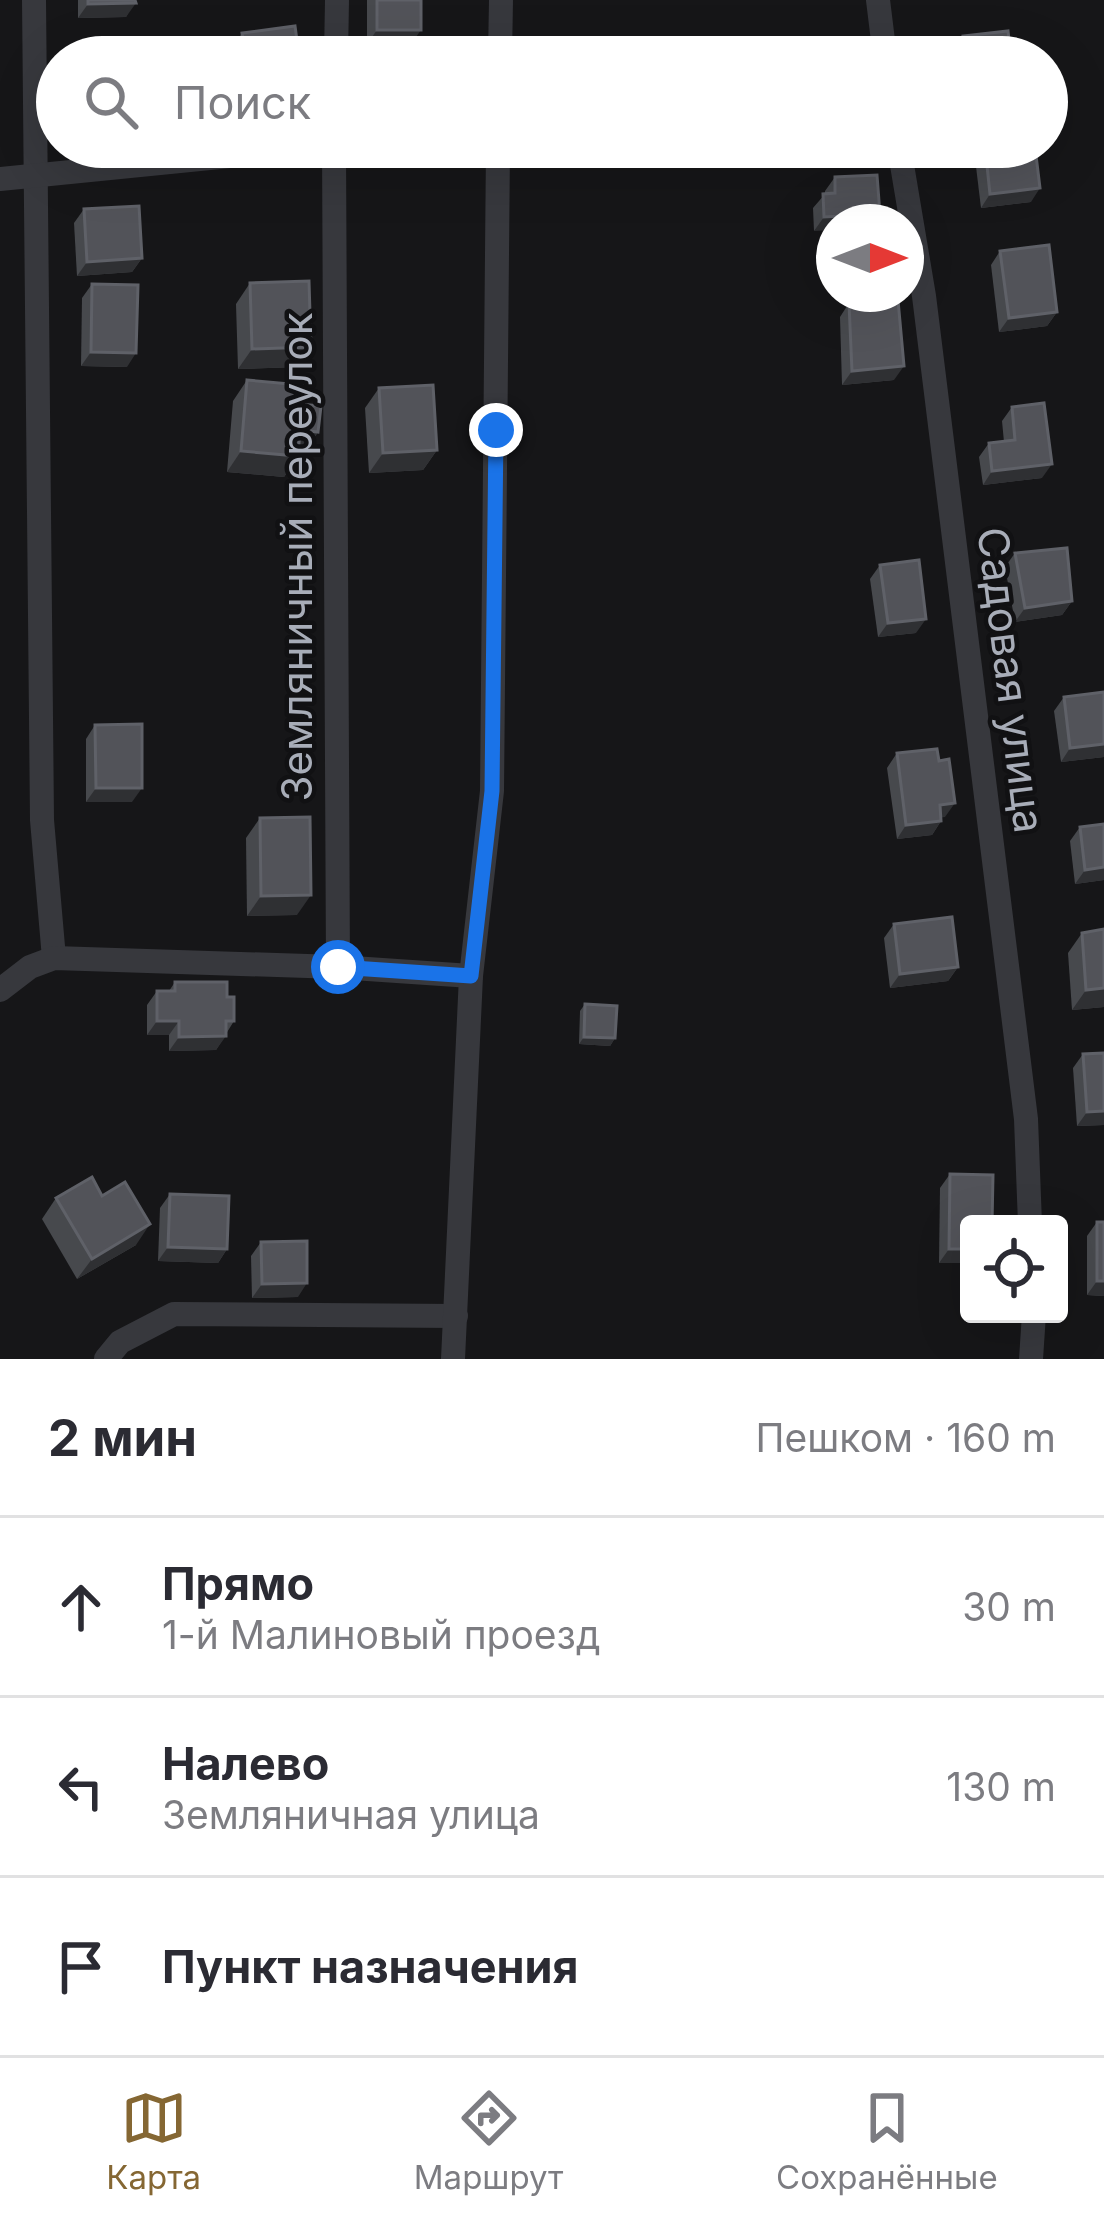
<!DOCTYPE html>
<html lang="ru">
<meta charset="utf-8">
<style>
body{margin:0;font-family:Inter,sans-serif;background:#f7f7f7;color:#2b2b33}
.controls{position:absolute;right:36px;bottom:36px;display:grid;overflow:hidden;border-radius:12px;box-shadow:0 12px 48px #0002}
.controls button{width:108px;height:108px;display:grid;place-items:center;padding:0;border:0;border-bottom:3px solid #e1e1e2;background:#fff;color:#2b2b33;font:60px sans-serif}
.compass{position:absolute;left:816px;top:204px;width:108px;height:108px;border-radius:50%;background:#fff;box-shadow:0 12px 48px #0002;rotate:90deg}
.stop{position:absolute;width:36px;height:36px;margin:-27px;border:9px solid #1a73e8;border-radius:50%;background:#fff}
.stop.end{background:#1a73e8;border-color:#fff;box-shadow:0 3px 12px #0008}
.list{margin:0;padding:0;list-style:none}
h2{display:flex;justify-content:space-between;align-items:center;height:156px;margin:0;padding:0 48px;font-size:51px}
h2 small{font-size:39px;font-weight:400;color:#7c7c81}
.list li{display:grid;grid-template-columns:78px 1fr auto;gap:36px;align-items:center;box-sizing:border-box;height:180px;padding:0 48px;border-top:3px solid #e1e1e2}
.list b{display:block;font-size:45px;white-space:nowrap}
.list p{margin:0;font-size:39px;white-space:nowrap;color:#7c7c81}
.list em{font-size:39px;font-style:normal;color:#7c7c81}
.icon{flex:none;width:66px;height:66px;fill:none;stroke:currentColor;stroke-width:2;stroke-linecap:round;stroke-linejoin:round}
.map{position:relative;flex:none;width:1104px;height:1359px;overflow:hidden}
.search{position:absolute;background:#fff;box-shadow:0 12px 48px #0002;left:36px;right:36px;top:36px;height:132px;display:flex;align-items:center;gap:30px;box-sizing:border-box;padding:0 42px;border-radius:66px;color:#7c7c81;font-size:45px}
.sheet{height:696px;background:#fff}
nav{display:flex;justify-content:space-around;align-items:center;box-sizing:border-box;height:168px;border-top:3px solid #e1e1e2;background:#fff;font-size:33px;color:#7c7c81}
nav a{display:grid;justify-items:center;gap:6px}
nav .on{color:#856733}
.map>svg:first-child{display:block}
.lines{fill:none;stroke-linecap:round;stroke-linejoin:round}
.street{stroke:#37383d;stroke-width:24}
.wall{fill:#47494d}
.shaded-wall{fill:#2f3033}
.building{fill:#525359;stroke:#5f6168;stroke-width:3}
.route{stroke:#1a73e8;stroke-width:15}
.labels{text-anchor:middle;stroke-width:9;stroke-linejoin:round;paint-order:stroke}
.street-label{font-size:42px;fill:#a8adb8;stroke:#111113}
</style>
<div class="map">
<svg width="1104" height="1359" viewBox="0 0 1104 1359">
<rect width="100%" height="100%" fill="#161618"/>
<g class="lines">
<!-- street -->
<g class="street">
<polyline points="34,0 42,820 54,958"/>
<polyline points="878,0 885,57"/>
<polyline points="336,57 337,0"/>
<polyline points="500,57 501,0"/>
<polyline points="334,147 338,967"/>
<polyline points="899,147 924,296 1026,1119 1030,1224"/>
<polyline points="0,179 319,147"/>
<polyline points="0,990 30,967 54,958 338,967 471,976"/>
<polyline points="106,1359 120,1342 174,1314 456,1316"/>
<polyline points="453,1359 471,976 492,791 498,147"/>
<polyline points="1031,1359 1034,1314"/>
</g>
</g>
<!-- wall -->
<g class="wall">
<polygon points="78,0 135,0 126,17 78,18"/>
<polygon points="367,0 421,0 411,44 367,44"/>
<polygon points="242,33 299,55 298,57 234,57 233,47"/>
<polygon points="963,36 1011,57 954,57 953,50"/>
<polygon points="976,147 1035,147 1031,202 981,208 974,150"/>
<polygon points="877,175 814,231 813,208 825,194 825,191 835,177"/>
<polygon points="84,209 142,258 132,272 77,276 74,223"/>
<polygon points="1000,251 1057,312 1047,326 999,332 991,265"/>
<polygon points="250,283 297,367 238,369 236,304"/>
<polygon points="92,284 127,367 81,366 82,298"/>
<polygon points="849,303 894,380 842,385 840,317"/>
<polygon points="247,380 300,404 318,432 304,453 298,452 298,456 284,477 227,472 233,401"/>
<polygon points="379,388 437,450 423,470 369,473 365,408"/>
<polygon points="1012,407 1042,478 983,485 979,457 989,443 1004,442 1002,421"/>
<polygon points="1015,553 1072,601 1062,615 1015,622 1005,567"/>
<polygon points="880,565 916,633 878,637 870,579"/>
<polygon points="1104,692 1104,757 1061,762 1054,711 1064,697"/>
<polygon points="95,725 132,802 86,802 86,739"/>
<polygon points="897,753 945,817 941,817 941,821 932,835 897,839 887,768"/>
<polygon points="260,818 297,915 247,916 246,838"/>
<polygon points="1080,827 1104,880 1075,884 1070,841"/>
<polygon points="894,924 958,967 948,981 890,988 884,938"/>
<polygon points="1104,929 1104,1007 1072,1010 1068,953 1082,933"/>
<polygon points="175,982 234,1021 216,1050 169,1051 169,1035 147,1035 147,1005 157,991 169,991"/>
<polygon points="585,1004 615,1038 610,1046 579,1044 580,1011"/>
<polygon points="1104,1053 1104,1125 1077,1126 1073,1068 1083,1054"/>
<polygon points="950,1174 969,1224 969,1263 939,1263 940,1188"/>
<polygon points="170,1194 227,1249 218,1263 158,1261 160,1208"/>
<polygon points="56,1198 136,1245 77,1279 42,1219"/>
<polygon points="1097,1222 1104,1222 1104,1296 1087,1295 1087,1236"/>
<polygon points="261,1242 298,1297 252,1298 251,1256"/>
</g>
<!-- shaded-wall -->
<g class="shaded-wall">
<polygon points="136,3 126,17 78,18 88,4"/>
<polygon points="377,30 421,30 411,44 367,44"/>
<polygon points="1040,188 1031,202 981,208 990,194"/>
<polygon points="880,214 874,222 834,222 834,230 814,231 824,217"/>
<polygon points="142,258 132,272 77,276 87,262"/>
<polygon points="1057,312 1047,326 999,332 1009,318"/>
<polygon points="311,347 297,367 238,369 252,349"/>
<polygon points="91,352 136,353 127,367 81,366"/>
<polygon points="904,366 894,380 842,385 852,371"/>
<polygon points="300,430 318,432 304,453 286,451"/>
<polygon points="437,450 423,470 369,473 383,453"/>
<polygon points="241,451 298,456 284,477 227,472"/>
<polygon points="1052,464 1042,478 983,485 992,471"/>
<polygon points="1072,601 1062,615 1015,622 1025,608"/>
<polygon points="926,619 916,633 878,637 888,623"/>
<polygon points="1104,744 1104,757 1061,762 1070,748"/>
<polygon points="96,788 142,788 132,802 86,802"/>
<polygon points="955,803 945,817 930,819 940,805"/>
<polygon points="941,821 932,835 897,839 906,825"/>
<polygon points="1104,867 1104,880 1075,884 1085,870"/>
<polygon points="311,895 297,915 247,916 261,896"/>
<polygon points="958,967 948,981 890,988 900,974"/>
<polygon points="1104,988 1104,1007 1072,1010 1086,990"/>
<polygon points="157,1021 179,1021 169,1035 147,1035"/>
<polygon points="226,1036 216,1050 169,1051 179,1037"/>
<polygon points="584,1037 615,1038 610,1046 579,1044"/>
<polygon points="1104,1111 1104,1125 1077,1126 1087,1112"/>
<polygon points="150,1224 136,1245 77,1279 92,1259"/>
<polygon points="168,1247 227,1249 218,1263 158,1261"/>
<polygon points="949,1249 969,1249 969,1263 939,1263"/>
<polygon points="1097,1281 1104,1281 1104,1296 1087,1295"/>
<polygon points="307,1283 298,1297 252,1298 262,1284"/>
</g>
<!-- building -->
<g class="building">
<polygon points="88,0 135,0 136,3 88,4"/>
<rect x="377" y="0" width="44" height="30"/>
<polygon points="295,26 299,55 246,57 242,33"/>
<polygon points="1008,31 1011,57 966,57 963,36"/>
<polygon points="77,49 125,50 125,57 77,57"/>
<polygon points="985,147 1035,147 1040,188 990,194"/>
<polygon points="877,175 880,214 824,217 823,194 835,193 835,177"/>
<polygon points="139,206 142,258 87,262 84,209"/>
<polygon points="1049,245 1057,312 1009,318 1000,251"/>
<polygon points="309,281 311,347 252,349 250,283"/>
<polygon points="92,284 138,285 136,353 91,352"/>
<polygon points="898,300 904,366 852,371 849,303"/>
<polygon points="247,380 302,385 300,404 321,406 318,432 300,430 298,456 241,451"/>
<polygon points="433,385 437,450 383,453 379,388"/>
<polygon points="1044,403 1052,464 992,471 989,443 1015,440 1012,407"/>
<polygon points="1067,548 1072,601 1025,608 1015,553"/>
<polygon points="919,560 926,619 888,623 880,565"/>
<polygon points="1104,692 1104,744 1070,748 1064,697"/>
<polygon points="142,724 142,788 96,788 95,725"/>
<polygon points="937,749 939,761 949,759 955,803 940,805 941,821 906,825 897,753"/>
<polygon points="310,817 311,895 261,896 260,818"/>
<polygon points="1104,824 1104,867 1085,870 1080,827"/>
<polygon points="952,917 958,967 900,974 894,924"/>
<polygon points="1104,929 1104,988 1086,990 1082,933"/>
<polygon points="175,982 227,982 227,997 234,997 234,1021 226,1021 226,1036 179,1037 179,1021 157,1021 157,991 175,991"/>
<polygon points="585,1004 617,1006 615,1038 584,1037"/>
<polygon points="1104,1053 1104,1111 1087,1112 1083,1054"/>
<polygon points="950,1174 993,1175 992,1224 969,1224 969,1249 949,1249"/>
<polygon points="92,1177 102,1196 125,1182 150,1224 92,1259 56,1198"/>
<polygon points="170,1194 229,1196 227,1249 168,1247"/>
<rect x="1097" y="1222" width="7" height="59"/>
<polygon points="307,1241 307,1283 262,1284 261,1242"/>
</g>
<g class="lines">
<!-- route -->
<polyline class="route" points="338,967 471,976 492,791 496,430"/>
</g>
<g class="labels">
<!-- street labels -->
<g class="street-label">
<text transform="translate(297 557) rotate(-90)" y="15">Земляничный переулок</text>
<text transform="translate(1011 680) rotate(83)" y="15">Садовая улица</text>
</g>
</g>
</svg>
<div class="controls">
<button><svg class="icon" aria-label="locate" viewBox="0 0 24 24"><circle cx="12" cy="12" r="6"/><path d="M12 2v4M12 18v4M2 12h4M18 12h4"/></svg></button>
</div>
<svg class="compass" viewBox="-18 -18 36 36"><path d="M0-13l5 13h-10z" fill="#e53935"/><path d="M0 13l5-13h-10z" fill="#7c7c81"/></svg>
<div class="stop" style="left:338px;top:967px"></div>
<div class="stop end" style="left:496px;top:430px"></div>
<div class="search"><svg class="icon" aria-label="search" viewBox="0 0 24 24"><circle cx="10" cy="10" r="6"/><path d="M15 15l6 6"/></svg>Поиск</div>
</div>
<section class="sheet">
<h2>2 мин<small>Пешком · 160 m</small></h2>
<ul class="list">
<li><svg class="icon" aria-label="ahead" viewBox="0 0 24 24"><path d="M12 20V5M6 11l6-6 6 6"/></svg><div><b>Прямо</b><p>1-й Малиновый проезд</p></div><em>30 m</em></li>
<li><svg class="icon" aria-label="left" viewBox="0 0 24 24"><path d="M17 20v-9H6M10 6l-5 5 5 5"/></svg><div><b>Налево</b><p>Земляничная улица</p></div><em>130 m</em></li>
<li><svg class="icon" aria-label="arrive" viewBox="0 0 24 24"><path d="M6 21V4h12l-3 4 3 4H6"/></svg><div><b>Пункт назначения</b></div></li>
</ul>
</section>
<nav>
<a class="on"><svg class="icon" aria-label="map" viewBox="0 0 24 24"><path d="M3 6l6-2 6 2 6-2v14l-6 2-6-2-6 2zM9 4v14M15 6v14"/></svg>Карта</a>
<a><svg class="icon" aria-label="directions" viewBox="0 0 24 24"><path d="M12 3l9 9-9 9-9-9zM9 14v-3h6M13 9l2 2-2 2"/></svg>Маршрут</a>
<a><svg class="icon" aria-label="saved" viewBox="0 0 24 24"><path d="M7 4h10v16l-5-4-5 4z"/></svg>Сохранённые</a>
</nav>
